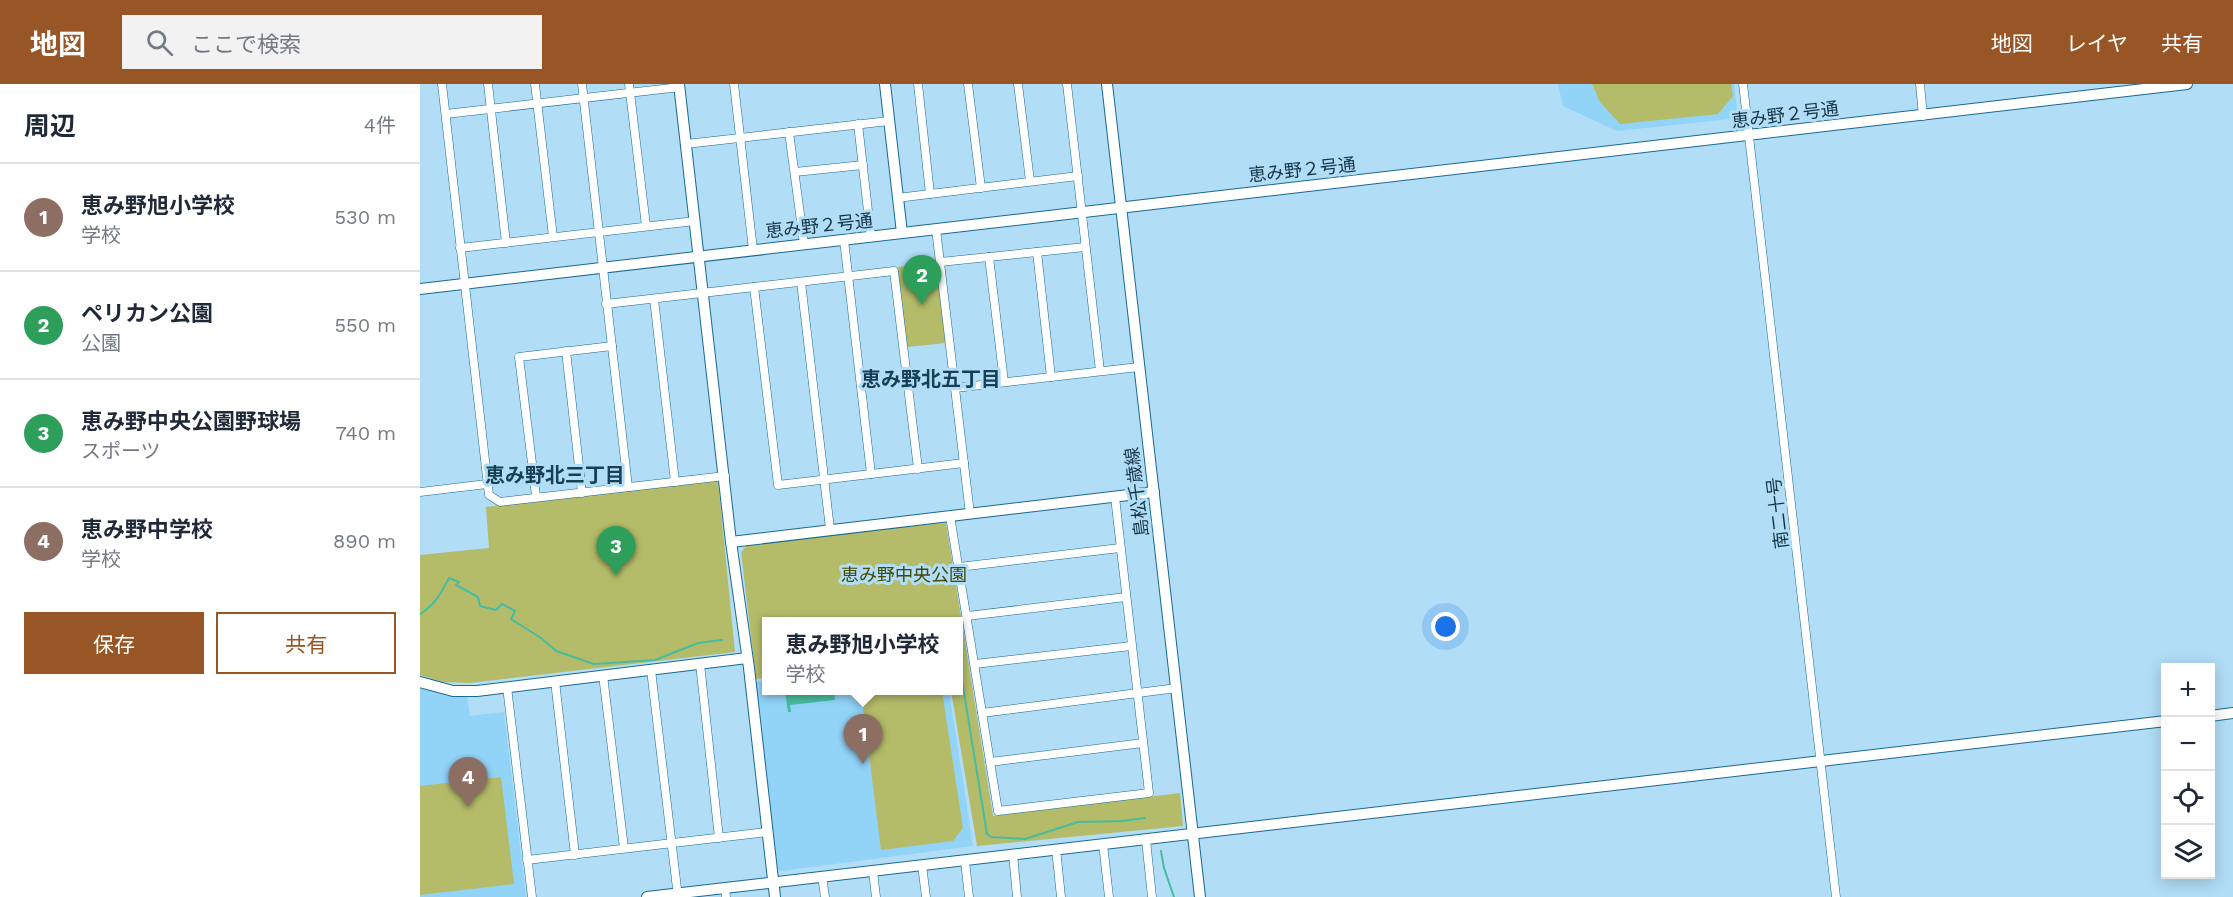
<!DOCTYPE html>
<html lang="ja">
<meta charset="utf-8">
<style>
body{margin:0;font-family:"Work Sans","Noto Sans JP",sans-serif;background:#f2f2f3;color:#1f2937}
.controls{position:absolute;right:18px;bottom:18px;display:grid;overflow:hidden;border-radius:0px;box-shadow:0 3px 15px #0003}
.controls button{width:54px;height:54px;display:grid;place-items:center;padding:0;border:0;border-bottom:2px solid #e0e1e3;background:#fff;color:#1f2937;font:30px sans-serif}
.you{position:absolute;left:1026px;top:543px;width:21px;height:21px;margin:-15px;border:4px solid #fff;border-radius:50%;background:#1a73e8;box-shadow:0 0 0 9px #1a73e833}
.badge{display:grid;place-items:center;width:39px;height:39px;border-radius:50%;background:#985525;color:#fff;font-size:20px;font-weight:700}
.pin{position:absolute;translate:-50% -50px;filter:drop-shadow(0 2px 3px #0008)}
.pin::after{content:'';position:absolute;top:32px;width:21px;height:18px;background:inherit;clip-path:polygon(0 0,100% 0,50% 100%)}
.popup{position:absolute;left:342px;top:533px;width:201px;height:78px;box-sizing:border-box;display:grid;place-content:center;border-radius:0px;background:#fff;filter:drop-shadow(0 2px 4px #0005);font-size:20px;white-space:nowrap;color:#747a83}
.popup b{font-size:22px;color:#1f2937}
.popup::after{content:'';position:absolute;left:50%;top:100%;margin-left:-12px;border:12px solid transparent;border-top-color:#fff}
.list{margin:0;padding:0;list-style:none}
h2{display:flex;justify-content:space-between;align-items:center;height:78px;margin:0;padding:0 24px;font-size:26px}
h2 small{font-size:20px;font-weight:400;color:#747a83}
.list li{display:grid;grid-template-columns:39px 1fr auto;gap:18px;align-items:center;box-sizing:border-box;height:108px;padding:0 24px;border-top:2px solid #e0e1e3}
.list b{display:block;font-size:22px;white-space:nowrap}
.list p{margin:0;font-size:20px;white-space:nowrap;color:#747a83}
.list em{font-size:20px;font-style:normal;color:#747a83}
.actions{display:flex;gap:12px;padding:18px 24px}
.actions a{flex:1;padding:14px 0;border:2px solid #985525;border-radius:0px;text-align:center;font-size:21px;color:#985525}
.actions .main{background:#985525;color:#fff}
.icon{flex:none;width:33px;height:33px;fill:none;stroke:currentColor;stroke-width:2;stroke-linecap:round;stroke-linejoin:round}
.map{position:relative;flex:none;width:1813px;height:813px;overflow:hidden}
header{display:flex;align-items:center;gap:36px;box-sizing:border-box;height:84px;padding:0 30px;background:#985525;color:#fff}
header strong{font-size:28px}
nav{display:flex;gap:33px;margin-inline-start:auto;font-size:21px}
.search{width:420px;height:54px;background:#f2f2f3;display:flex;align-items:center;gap:15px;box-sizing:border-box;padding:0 21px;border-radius:0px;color:#747a83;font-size:22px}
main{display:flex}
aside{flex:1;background:#fff}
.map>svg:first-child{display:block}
.built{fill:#92d3f8}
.green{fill:#b4bc69}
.water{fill:#48bc9f}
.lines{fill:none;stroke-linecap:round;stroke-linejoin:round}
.stream{stroke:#48bc9f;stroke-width:2}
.street-casing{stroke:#176a90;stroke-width:9}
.secondary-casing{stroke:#176a90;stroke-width:12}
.street{stroke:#fff;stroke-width:8}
.secondary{stroke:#fff;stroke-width:10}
.labels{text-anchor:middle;stroke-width:6;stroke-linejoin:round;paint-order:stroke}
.street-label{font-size:18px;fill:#143444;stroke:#b1ddf6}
.park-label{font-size:18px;fill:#454903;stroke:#b1ddf6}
.neighbourhood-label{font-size:20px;font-weight:bold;fill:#184055;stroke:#b1ddf6}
</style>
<header>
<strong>地図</strong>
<div class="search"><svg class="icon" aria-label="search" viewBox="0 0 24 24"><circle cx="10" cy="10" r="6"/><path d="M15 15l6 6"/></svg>ここで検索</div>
<nav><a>地図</a><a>レイヤ</a><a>共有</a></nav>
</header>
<main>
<aside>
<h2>周辺<small>4件</small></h2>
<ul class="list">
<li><span class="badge" style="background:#8d6e63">1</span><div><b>恵み野旭小学校</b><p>学校</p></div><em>530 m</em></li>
<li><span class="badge" style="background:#2e9e5b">2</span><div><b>ペリカン公園</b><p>公園</p></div><em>550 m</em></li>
<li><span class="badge" style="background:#2e9e5b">3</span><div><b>恵み野中央公園野球場</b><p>スポーツ</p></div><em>740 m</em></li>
<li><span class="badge" style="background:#8d6e63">4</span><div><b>恵み野中学校</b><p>学校</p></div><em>890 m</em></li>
</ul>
<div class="actions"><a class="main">保存</a><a>共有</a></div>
</aside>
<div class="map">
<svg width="1813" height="813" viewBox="0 0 1813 813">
<rect width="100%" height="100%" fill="#b1ddf6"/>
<!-- built -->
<g class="built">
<polygon points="1138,0 1314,0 1318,34 1197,47 1143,22"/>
<polygon points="347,597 347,606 529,607 553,762 361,787 357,784 336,598"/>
<polygon points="0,602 29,612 47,612 50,632 84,628 106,813 0,813"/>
</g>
<!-- green -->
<g class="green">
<polygon points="1172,0 1311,0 1313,12 1298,30 1200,40 1180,18"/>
<polygon points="517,179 526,259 487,263 478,183"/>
<polygon points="298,397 315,568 50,599 22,598 0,591 0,471 69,464 66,423"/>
<polygon points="526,439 573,732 760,709 763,742 557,762 531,607 539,606 539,538 347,538 347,593 336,595 321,468 330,458"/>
<polygon points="441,607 522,607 543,744 533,757 461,766"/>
<polygon points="81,693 94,800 0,811 0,702"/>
</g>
<!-- water -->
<polygon class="water" points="365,607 414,607 415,616 370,621 371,628 368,628"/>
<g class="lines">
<!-- stream -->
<g class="stream">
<path d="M0,530c15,-9 21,-21 29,-36l10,4 -3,3 22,12 2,9 16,4 6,-6 13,7 -4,8 30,19 15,13 38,13 61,-4 43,-17 24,-3"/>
<polyline points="539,578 567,750 571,753 605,755 658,738 702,737 725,734"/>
<polyline points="741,767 744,784 754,813"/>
</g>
<!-- street casing -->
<g class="street-casing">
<g id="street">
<polyline points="22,0 69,411 80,418 305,392"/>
<polyline points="68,0 86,159"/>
<polyline points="115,0 133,153"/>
<polyline points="162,0 208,403"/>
<polyline points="209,0 226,142"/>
<polyline points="314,0 333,166"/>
<polyline points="498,0 510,110"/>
<polyline points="548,0 561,104"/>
<polyline points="598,0 610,97"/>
<polyline points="647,0 680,287"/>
<polyline points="1323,0 1416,813"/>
<polyline points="1500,0 1503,32"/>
<polyline points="26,30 260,3"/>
<polyline points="438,40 451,153"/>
<polyline points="369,48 384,160"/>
<polyline points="266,60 469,37"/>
<polyline points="375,88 443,81"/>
<polyline points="477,114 658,92"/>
<polyline points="516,145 550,430"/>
<polyline points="424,156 451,390"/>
<polyline points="40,164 275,137"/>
<polyline points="617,168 631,293"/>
<polyline points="569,173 584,298"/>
<polyline points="520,178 665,163"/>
<polyline points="381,198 410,445"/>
<polyline points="334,203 358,401 544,379"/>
<polyline points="234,215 255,398"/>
<polyline points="186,220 474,187 498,385"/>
<polyline points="146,267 162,409"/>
<polyline points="535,304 719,283"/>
<polyline points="0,408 67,400"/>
<polyline points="116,412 99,273 192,262"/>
<polyline points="530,432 578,727 729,709 695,413"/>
<polyline points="539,483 700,464"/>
<polyline points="547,532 706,513"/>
<polyline points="280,580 299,754"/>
<polyline points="555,580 711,562"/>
<polyline points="231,586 258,813"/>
<polyline points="183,591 204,764"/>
<polyline points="135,597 155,771"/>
<polyline points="87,603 112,813"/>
<polyline points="562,629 757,604"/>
<polyline points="570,678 723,659"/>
<polyline points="726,756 732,813"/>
<polyline points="683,760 689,813"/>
<polyline points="636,765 641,813"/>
<polyline points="593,770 597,813"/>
<polyline points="107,776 347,748"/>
<polyline points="545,777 549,813"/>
<polyline points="502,781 506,813"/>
<polyline points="453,787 456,813"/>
<polyline points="402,792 405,813"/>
<polyline points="305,804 306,813"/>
</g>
</g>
<!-- secondary casing -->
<g class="secondary-casing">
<g id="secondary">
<polyline points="259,0 311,458 329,584 355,813"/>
<polyline points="465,0 482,149"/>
<polyline points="687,0 780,813"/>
<polyline points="0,205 1767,0"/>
<polyline points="311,458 734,408"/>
<polyline points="0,598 33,607 57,607 327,574"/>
<polyline points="1790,632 1813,629"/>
<polyline points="227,813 1746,637"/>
</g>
</g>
<!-- street -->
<use href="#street" class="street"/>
<!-- secondary -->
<use href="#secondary" class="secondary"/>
</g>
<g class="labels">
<!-- street labels -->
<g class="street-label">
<text transform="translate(1365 31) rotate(-7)" y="6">恵み野２号通</text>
<text transform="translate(882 86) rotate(-6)" y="6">恵み野２号通</text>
<text transform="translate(399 142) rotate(-6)" y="6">恵み野２号通</text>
<text transform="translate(717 408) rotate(-97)" y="6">島松千歳線</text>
<text transform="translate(1358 429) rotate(-97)" y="6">南二十号</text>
</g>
<!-- park labels -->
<g class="park-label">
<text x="484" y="497">恵み野中央公園</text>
</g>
<!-- neighbourhood labels -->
<g class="neighbourhood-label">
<text x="511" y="302">恵み野北五丁目</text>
<text x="135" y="398">恵み野北三丁目</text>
</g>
</g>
</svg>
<div class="controls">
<button>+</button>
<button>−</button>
<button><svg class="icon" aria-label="locate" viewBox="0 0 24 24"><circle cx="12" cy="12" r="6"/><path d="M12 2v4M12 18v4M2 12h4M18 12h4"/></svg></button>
<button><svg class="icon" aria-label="layers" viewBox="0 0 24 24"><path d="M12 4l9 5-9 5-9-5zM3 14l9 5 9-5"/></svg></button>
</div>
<div class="you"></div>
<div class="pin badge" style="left:443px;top:680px;background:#8d6e63">1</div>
<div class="popup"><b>恵み野旭小学校</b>学校</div>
<div class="pin badge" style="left:502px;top:221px;background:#2e9e5b">2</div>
<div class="pin badge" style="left:196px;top:492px;background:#2e9e5b">3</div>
<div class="pin badge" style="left:48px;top:723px;background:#8d6e63">4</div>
</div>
</main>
